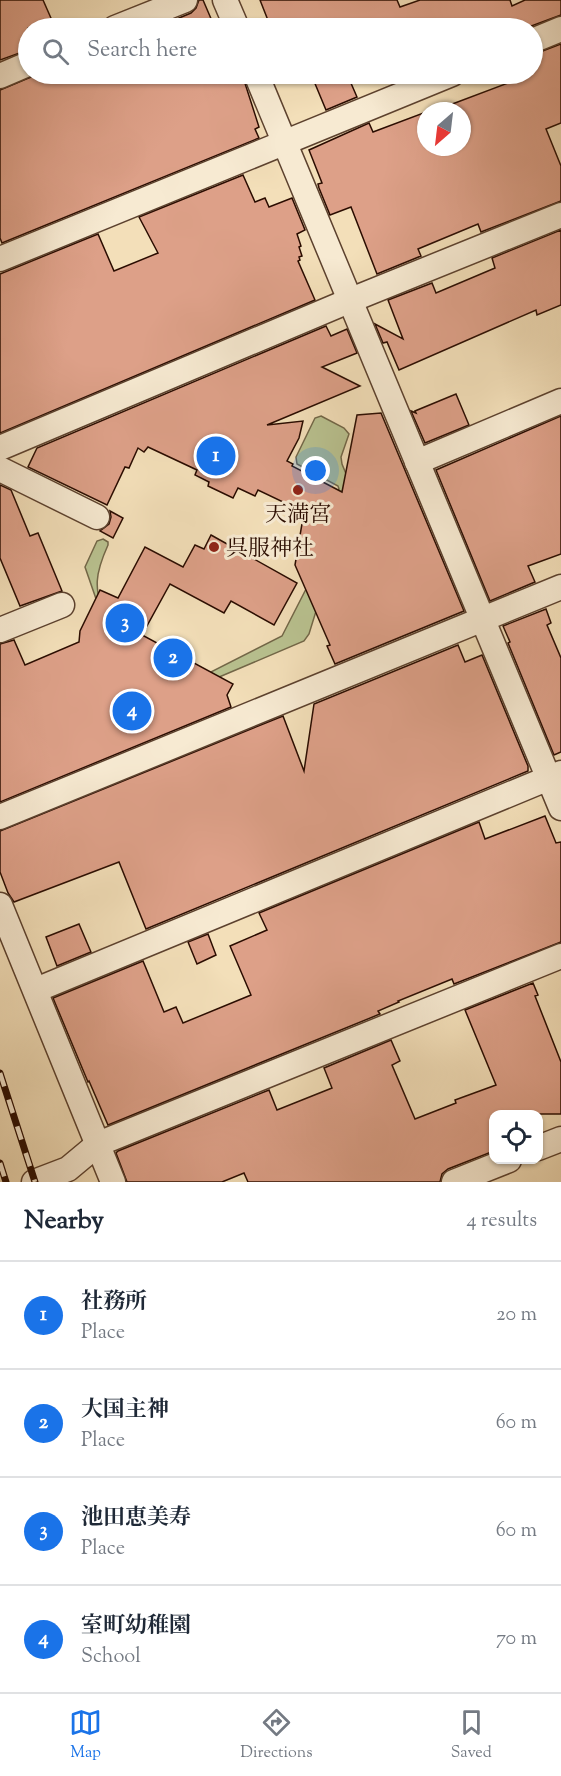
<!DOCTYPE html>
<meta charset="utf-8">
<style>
body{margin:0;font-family:"Sorts Mill Goudy","Noto Serif JP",serif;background:#f6f6f7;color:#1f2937}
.controls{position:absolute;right:18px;bottom:18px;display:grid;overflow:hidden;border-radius:12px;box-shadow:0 2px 4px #0004}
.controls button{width:54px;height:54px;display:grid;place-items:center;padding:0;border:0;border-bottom:2px solid #e0e1e3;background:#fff;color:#1f2937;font:30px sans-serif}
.compass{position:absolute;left:417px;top:102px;width:54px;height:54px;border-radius:50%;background:#fff;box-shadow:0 2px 4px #0004;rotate:208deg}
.you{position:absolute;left:316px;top:471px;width:21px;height:21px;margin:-15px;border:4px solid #fff;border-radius:50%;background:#1a73e8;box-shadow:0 0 0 9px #1a73e833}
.badge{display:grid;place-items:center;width:39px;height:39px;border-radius:50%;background:#1a73e8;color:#fff;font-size:20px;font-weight:700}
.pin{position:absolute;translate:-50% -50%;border:3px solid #fff;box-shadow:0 2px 6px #0006}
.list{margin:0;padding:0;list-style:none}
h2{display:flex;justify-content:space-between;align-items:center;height:78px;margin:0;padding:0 24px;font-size:26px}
h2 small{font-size:20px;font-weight:400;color:#747a83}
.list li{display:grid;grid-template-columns:39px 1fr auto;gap:18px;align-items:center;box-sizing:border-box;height:108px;padding:0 24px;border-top:2px solid #e0e1e3}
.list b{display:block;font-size:22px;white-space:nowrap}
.list p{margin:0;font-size:20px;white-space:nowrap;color:#747a83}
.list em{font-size:20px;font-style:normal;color:#747a83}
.icon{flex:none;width:33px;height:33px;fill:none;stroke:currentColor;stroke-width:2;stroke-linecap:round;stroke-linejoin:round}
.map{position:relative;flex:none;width:561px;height:1182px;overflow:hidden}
.search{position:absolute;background:#fff;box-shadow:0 2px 4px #0004;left:18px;right:18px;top:18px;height:66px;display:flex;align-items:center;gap:15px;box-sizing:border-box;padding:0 21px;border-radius:33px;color:#747a83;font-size:22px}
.sheet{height:510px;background:#fff}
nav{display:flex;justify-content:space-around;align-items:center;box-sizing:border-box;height:84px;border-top:2px solid #e0e1e3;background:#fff;font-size:16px;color:#747a83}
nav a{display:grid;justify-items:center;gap:3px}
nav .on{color:#1a73e8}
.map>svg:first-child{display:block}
.green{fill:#b9c290;stroke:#726748;stroke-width:1.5}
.building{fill:#dda088;stroke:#2a0c00;stroke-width:1.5}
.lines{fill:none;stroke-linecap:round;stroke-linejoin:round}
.minor-casing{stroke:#5c412e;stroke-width:27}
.minor{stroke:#f7ead2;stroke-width:24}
.rail-casing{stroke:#2a0c00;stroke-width:7}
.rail{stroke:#f7ead2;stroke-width:4.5;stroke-dasharray:14;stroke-linecap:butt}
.poi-dot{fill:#8f2418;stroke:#f7ead2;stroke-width:2}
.labels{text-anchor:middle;stroke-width:6;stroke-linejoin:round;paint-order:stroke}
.poi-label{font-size:22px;fill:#2a0c00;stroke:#f7ead2}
</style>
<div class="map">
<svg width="561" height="1182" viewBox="0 0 561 1182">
<rect width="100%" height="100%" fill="#f3dfb9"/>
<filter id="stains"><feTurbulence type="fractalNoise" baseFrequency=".00333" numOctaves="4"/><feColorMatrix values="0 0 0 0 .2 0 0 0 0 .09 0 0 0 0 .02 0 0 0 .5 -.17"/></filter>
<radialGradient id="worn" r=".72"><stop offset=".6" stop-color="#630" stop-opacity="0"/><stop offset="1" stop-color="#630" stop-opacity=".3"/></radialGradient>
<!-- green -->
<g class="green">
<polygon points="321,416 344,428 349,434 341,457 342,464 356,498 333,556 309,634 304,641 198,686 195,680 282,636 329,544 320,527 339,489 338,486 297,464 296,457 315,418"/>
<path d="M103,539l5,3v3c-14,31 -13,41 -5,74l-18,-52 12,-26z"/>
</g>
<!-- building -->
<g class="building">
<polygon points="0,0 43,0 54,25 44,28 28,28 28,50 0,60"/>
<polygon points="199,0 203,0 215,28 169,28 167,23 191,13 196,8"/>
<polygon points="260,0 397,0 400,7 420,0 510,0 512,6 525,0 561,0 561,15 526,28 271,28"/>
<polygon points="561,44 561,123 546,129 561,166 561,201 481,232 478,224 418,249 421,256 377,274 351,207 330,215 319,188 318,184 322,183 309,150 369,123 373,132 426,112 426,147 462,147 462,111 429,111 446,104 447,106 532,74 532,55"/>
<polygon points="38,74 242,74 259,127 255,129 259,138 2,243 0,238 0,90"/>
<polygon points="271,74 295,74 275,83"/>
<polygon points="311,74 347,74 357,97 326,110"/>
<polygon points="243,175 255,202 265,198 269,207 292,198 305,230 297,234 301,246 299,247 302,256 299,257 300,260 298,261 315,300 0,433 0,274 98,234 114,271 158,253 139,217"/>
<polygon points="561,230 561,305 537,315 536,310 399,370 387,342 383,343 375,324 403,339 388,300 432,283 436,293 495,268 492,258"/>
<polygon points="326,326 331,336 347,329 357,353 322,367 360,386 267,425 303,421 299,438 287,461 293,464 292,466 342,492 357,415 381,413 464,611 335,664 327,646 330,645 295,565 304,512 258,490 255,496 238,488 233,498 208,486 209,482 195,475 197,470 148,447 144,452 138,448 129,468 125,467 107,505 28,467 37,448"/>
<polygon points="456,394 469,425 425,443 411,411 416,413 415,411"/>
<polygon points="561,416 561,554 528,566 535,582 490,601 436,470"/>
<polygon points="0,485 11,490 30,536 38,533 62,591 20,606 0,558"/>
<polygon points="110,511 123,518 113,538 100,531 109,524 111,517"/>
<polygon points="211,535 297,583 274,625 231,601 224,613 170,584 142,635 233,684 227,695 231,707 0,802 0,644 14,640 25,665 79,642 80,631 100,590 118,598 145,547 183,567 195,545 204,549"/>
<polygon points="546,609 551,623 547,625 561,658 561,752 554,755 508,643 510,642 503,626"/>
<polygon points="458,645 465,662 482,655 528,766 528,771 146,929 119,862 14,902 8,893 0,872 0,831 283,716 304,771 314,704"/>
<polygon points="545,816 556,843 561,842 561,942 454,984 452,979 398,1001 399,1002 378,1011 380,1014 108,1125 89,1081 88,1082 53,998 143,961 164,1012 176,1007 183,1023 251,995 230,946 267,930 259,913 479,822 485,839"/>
<polygon points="79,924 91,952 57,966 46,937"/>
<polygon points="208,934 216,955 197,964 188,942"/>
<polygon points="533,983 538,995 535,996 561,1062 561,1114 494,1114 494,1151 448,1169 442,1174 440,1182 248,1182 244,1173 222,1182 127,1182 116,1153 118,1151 269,1090 277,1110 332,1088 324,1068 391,1040 400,1061 392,1065 415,1119 456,1103 455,1100 496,1085 465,1010"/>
</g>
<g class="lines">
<!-- minor casing -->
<g class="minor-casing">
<g id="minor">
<polyline points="225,0 237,28"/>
<polyline points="115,28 185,0"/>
<polyline points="532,41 561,29"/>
<polyline points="256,74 561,808"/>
<polyline points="0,76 28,64"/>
<polyline points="0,259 452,74"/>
<polyline points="0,448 351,300 561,215"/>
<polyline points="417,462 561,401"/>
<polyline points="0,469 97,517"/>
<polyline points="0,630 62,605"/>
<polyline points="0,817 561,587"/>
<polyline points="0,905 113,1182"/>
<polyline points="36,990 561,773"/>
<polyline points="538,1148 561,1139"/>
<polyline points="34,1182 68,1169 98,1144 561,956"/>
<polyline points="454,1182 509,1160"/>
</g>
</g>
<!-- minor -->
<use href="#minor" class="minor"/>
<!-- rail casing -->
<g class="rail-casing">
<g id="rail">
<polyline points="0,1073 35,1182"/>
<polyline points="0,1163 6,1182"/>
</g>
</g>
<!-- rail -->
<use href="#rail" class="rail"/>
</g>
<!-- markers -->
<g class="poi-dot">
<circle cx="298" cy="490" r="6"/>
<circle cx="214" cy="547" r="6"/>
</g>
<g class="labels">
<!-- poi labels -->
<g class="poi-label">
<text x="298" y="521">天満宮</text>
<text x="226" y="555" text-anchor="start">呉服神社</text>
</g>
</g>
<rect width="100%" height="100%" filter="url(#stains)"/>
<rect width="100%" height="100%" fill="url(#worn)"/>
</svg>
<div class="controls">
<button><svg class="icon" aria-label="locate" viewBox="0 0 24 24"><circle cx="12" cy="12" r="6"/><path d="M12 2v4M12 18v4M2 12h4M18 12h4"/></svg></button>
</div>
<svg class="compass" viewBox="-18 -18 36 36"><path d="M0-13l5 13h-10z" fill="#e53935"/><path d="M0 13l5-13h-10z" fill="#747a83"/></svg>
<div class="you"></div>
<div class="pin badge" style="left:216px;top:456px">1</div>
<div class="pin badge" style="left:173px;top:658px">2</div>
<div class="pin badge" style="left:125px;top:623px">3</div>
<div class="pin badge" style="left:132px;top:711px">4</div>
<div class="search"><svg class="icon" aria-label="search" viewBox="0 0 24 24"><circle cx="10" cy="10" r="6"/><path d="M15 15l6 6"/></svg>Search here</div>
</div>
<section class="sheet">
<h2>Nearby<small>4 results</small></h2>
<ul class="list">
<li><span class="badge">1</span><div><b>社務所</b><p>Place</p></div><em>20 m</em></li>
<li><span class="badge">2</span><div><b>大国主神</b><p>Place</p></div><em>60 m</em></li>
<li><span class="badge">3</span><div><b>池田恵美寿</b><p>Place</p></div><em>60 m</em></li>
<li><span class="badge">4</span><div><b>室町幼稚園</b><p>School</p></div><em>70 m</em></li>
</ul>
</section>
<nav>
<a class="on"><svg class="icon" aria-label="map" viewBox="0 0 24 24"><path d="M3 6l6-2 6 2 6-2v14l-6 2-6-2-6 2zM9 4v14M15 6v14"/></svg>Map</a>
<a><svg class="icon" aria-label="directions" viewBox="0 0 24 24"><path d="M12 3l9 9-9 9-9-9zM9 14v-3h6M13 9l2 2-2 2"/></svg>Directions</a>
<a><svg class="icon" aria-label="saved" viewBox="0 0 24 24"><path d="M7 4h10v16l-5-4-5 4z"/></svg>Saved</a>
</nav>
